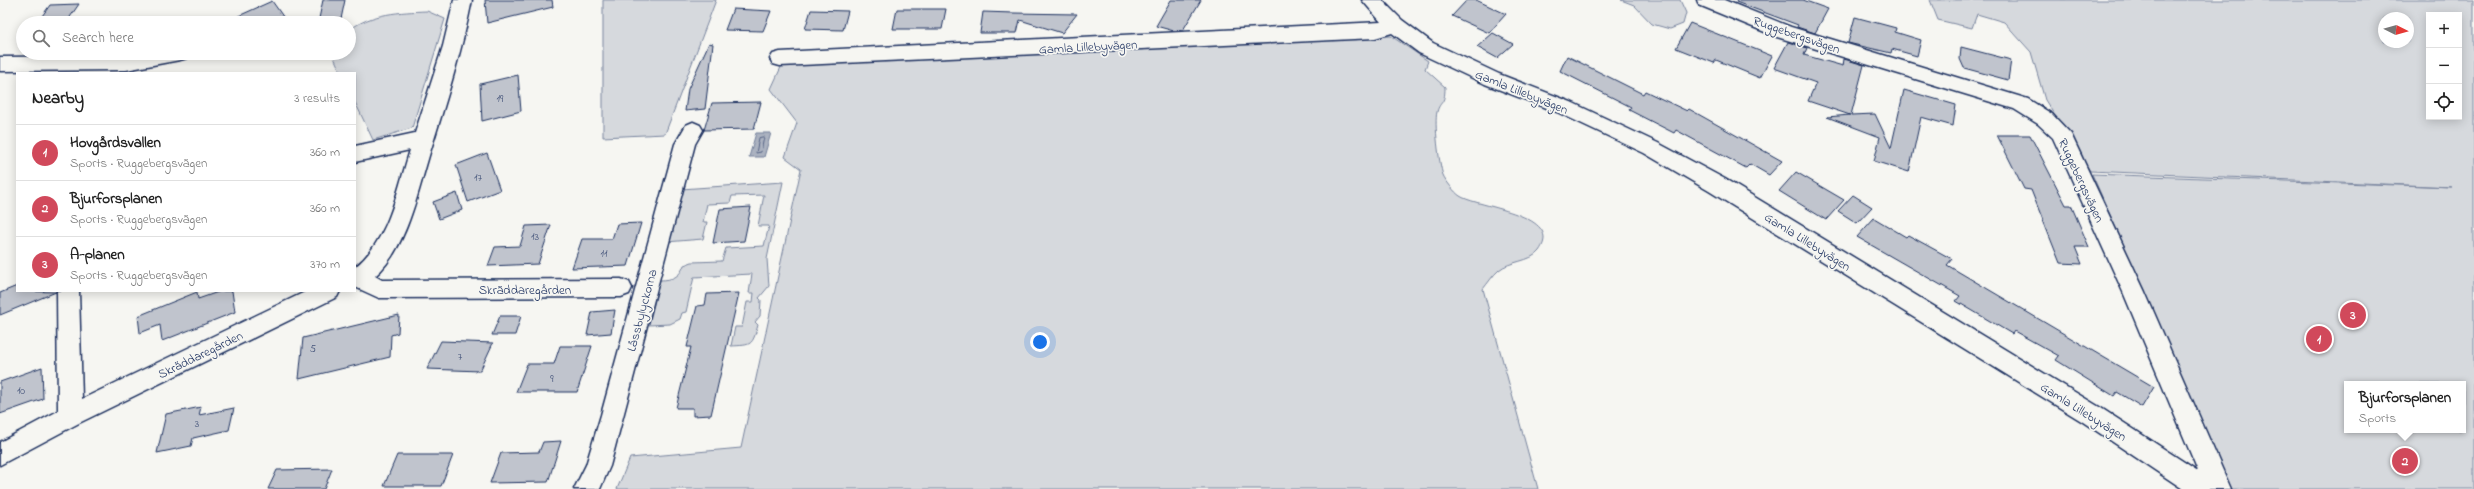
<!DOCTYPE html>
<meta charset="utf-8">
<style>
body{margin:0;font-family:"Indie Flower",sans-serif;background:#f2f2f2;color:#222}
.controls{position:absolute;right:12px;top:12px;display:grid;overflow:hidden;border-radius:0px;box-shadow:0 2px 10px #0003}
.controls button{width:36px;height:36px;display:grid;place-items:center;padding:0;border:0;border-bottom:1px solid #e0e0e0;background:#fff;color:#222;font:20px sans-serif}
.compass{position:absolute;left:2378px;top:12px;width:36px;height:36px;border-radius:50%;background:#fff;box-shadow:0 2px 10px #0003;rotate:95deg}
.you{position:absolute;left:1040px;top:342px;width:14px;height:14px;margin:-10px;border:3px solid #fff;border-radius:50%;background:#1a73e8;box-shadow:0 0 0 6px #1a73e833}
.badge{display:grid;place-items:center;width:26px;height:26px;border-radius:50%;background:#d1495b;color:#fff;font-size:13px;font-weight:700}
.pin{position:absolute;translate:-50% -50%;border:2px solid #fff;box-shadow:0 1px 4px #0006}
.popup{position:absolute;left:2344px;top:381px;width:122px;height:52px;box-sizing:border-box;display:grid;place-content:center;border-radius:0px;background:#fff;filter:drop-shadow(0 1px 3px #0005);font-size:13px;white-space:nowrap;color:#767676}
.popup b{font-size:15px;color:#222}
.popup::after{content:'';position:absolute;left:50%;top:100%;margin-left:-8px;border:8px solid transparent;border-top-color:#fff}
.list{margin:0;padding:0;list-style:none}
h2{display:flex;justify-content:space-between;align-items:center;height:52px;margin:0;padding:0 16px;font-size:17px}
h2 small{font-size:13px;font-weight:400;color:#767676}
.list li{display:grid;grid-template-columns:26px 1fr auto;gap:12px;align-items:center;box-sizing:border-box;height:56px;padding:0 16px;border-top:1px solid #e0e0e0}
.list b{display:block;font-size:15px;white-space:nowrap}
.list p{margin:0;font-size:13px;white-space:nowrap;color:#767676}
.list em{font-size:13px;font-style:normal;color:#767676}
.icon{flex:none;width:22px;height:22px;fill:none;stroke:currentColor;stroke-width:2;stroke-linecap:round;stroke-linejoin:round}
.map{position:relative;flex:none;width:2474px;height:489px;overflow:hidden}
.search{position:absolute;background:#fff;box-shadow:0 2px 10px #0003;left:16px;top:16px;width:340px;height:44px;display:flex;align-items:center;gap:10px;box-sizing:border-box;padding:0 14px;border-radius:22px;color:#767676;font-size:15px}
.panel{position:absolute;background:#fff;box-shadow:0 2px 10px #0003;left:16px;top:72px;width:340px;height:220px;border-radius:0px}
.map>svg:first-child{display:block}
.green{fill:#d6d9dd;stroke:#78849e;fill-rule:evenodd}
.water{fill:#abb2c0;stroke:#717e99}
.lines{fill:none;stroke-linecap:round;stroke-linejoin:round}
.shore{stroke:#556385;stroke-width:1}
.building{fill:#c0c4cd;stroke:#1b2f5e}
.minor-casing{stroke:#1b2f5e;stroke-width:3}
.minor{fill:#f6f6f2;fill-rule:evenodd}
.labels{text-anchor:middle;stroke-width:3.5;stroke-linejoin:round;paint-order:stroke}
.number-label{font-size:11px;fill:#44547a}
.street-label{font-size:13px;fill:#1b2f5e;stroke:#f6f6f2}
</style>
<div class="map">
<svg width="2474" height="489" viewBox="0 0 2474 489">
<rect width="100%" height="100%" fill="#f6f6f2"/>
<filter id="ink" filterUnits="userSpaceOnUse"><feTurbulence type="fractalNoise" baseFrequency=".025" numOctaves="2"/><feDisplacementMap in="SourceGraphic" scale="8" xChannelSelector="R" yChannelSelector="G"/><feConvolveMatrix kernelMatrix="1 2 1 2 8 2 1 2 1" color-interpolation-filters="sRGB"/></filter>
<g filter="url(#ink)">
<!-- green -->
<g class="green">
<polygon points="603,0 716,0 665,134 603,137"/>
<polygon points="1621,0 1680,0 1686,13 1683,24 1670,29 1652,24 1634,5"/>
<path d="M1930,0h544v489h-243l-139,-315 360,13 -362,-16 -45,-71 -14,-48 -27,-30 -27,-8 -5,14 -34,-8zM2429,15h30v102h-30zM2384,18h24v24h-24zM2347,384h116v46h-116z"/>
<path d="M427,11l18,8 -33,109 -39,12 -18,-38v-29h-14l-9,-20h17v-23c23,-17 51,-18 78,-19z"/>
<path d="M1391,36l37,25 -3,8 20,18c0,19 -5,13 -8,25 -3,10 2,52 6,63 2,5 12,18 17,21 16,11 106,18 79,55 -8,11 -30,10 -40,19 -6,5 -11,13 -16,19l55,200h-921l13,-31 111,-10 60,-279 -16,-12 12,-34 -26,-34 11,-24z"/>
<path d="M783,182l-16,77 2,27 -10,12 2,2 -1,16 -5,6 3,3c-6,21 -6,20 -27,21l4,-19h7l5,-25h6l1,-9h-5l3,-19 -58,3 -8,35 -4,1 -2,6 -10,5 -21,1 11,-45c12,0 20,-3 24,-15l8,-3 30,-1 4,-13 38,-2 5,-20h-11l6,-31 -32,1 -2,7 -23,1 -4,18h4l-4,17 -37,3 15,-53z"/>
</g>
<!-- water -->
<polygon class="water" points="756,133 771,133 764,157 749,157"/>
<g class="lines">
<!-- shore -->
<polygon class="shore" points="764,137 761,152 756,153 759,138"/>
</g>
<!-- building -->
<g class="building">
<polygon points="323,0 345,0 341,19 318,23"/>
<polygon points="485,0 552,0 553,7 487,23"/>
<polygon points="1171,0 1201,0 1183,30 1174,31 1156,26"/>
<polygon points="1467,0 1476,0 1506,14 1489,33 1452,16"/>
<polygon points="1737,0 1803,0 1828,9 1815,33 1797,27 1798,25 1736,2"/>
<polygon points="272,1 284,18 273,23 223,23"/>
<polygon points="79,4 66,23 37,23 50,5"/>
<polygon points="733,9 771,11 763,31 725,30"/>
<polygon points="897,9 946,9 942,29 893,29"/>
<polygon points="811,10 848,11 843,30 805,29"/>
<polygon points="983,12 1013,13 1077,14 1062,33 1020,20 1017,33 980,33"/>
<polygon points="1855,17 1896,28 1895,32 1921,40 1917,56 1892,49 1891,53 1848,43"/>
<polygon points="1690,23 1772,56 1760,78 1716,60 1714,63 1676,48"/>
<polygon points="1493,33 1513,44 1497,58 1477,47"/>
<polygon points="1788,42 1807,48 1804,55 1843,66 1844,59 1864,65 1851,115 1875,114 1891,148 1904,90 1956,105 1953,126 1921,117 1909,172 1874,161 1880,137 1827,117 1850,115 1808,101 1816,83 1774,68"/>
<polygon points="709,43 713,44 705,109 685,111 688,89"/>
<polygon points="1961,47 2011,60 2008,80 1964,68 1960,59"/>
<polygon points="1567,56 1643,94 1645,91 1687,111 1689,109 1782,161 1769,175 1750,164 1746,168 1676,130 1674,133 1629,110 1631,107 1560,71"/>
<polygon points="518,75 521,111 482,121 480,84"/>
<polygon points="761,102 754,129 704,130 712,103"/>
<polygon points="1997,135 2030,135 2066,205 2071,205 2089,247 2075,247 2082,264 2060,263 2031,190 2024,189"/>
<polygon points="487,153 500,190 468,202 456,165"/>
<polygon points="1796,172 1844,200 1826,220 1779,191"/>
<polygon points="457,193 462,210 439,219 433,202"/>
<polygon points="1853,195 1872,207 1857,223 1838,211"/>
<polygon points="751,207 744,241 713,243 720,209"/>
<polygon points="1874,218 1906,237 1908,235 1952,259 1947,265 2154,387 2142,407 2117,392 2114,396 2056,360 2059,356 2014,331 2012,334 1956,301 1960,296 1857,237"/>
<polygon points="641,223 628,266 572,268 582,239 612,239 617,224"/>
<polygon points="551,225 538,264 488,266 495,247 520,246 526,226"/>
<polygon points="17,286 17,291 56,292 0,315 0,293"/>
<polygon points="221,291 232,291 235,312 162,341 160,325 140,333 138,316 197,292 198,299"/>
<polygon points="739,293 711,415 693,416 693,408 676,408 691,347 687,347 697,306 705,305 707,294"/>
<polygon points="615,310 611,333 587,335 592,312"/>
<polygon points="399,315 398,333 391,335 390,357 299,379 303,338"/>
<polygon points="500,316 521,316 515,335 492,335"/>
<polygon points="441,341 493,343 480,371 427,369"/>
<polygon points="560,346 592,346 577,392 516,392 527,364 554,364"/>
<polygon points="42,367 43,399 0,414 0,382"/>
<polygon points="201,407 199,415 234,408 229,430 193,438 191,446 157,453 166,414"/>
<polygon points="561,441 548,482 490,483 501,453 539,452 543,442"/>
<polygon points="397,455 453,455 441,486 384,486"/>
<polygon points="332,469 324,489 268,489 277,470"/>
</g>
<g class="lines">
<!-- minor casing -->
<g class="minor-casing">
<g id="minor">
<path d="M454,0h18c-10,50 -25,98 -40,146 -13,40 -24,102 -57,130l7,4 239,-1 8,3 3,6 -3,6 -8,3 -242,1 -24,-11v-20c35,-28 42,-77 55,-117l-55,12v-16l60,-13 28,-87z"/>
<polygon points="1362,0 1382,0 1402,20 1433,43 1499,74 1571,102 1658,143 1725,179 2101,408 2198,471 2123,292 2053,138 2038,124 2014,109 1777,37 1699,5 1697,0 1724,0 1791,27 2028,99 2052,114 2071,134 2145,292 2231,489 2183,489 2083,422 1709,191 1644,153 1557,112 1485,84 1419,53 1392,33 1375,38 780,66 773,64 770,59 773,54 780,52 1381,22"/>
<polygon points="143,53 190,53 187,58 180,60 126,70 0,71 0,57 126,56"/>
<polygon points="693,122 700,125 703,130 695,144 610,466 600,489 574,489 586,465 601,415 675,144 686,125"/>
<polygon points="57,291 79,291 82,399 307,291 340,291 337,297 79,423 0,465 0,442 58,411"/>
</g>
</g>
<!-- minor -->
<use href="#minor" class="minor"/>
</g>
</g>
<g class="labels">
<!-- number labels -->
<g class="number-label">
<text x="500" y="102">19</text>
<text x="478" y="181">17</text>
<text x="535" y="240">13</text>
<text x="604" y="257">11</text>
<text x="313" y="352">5</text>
<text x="460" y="360">7</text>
<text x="552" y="382">9</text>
<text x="21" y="394">10</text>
<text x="197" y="427">3</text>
</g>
<!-- street labels -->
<g class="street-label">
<text transform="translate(1797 34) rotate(19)" y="5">Ruggebergsvägen</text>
<text transform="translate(1088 46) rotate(-3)" y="5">Gamla Lillebyvägen</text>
<text transform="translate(1522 91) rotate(22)" y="5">Gamla Lillebyvägen</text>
<text transform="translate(2082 180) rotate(65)" y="5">Ruggebergsvägen</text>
<text transform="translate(1808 241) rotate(32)" y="5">Gamla Lillebyvägen</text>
<text x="525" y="294">Skräddaregården</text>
<text transform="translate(641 310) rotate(-75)" y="5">Låssbylyckorna</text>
<text transform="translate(200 354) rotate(-26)" y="5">Skräddaregården</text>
<text transform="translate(2084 411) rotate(32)" y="5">Gamla Lillebyvägen</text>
</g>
</g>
</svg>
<div class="controls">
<button>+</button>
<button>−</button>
<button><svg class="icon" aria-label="locate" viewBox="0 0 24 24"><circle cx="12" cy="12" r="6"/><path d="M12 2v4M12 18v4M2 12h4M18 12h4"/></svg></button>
</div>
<svg class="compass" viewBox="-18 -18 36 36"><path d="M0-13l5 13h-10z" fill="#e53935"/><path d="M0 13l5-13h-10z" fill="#767676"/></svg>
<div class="you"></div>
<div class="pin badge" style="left:2319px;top:339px">1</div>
<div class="pin badge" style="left:2405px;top:461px">2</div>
<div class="popup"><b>Bjurforsplanen</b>Sports</div>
<div class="pin badge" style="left:2353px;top:315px">3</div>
<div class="search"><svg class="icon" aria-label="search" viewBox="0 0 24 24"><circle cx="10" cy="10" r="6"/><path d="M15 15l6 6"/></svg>Search here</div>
<section class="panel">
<h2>Nearby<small>3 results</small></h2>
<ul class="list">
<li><span class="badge">1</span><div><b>Hovgårdsvallen</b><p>Sports · Ruggebergsvägen</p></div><em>360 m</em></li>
<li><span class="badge">2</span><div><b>Bjurforsplanen</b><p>Sports · Ruggebergsvägen</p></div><em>360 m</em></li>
<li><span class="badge">3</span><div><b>A-planen</b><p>Sports · Ruggebergsvägen</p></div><em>370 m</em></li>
</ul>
</section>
</div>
